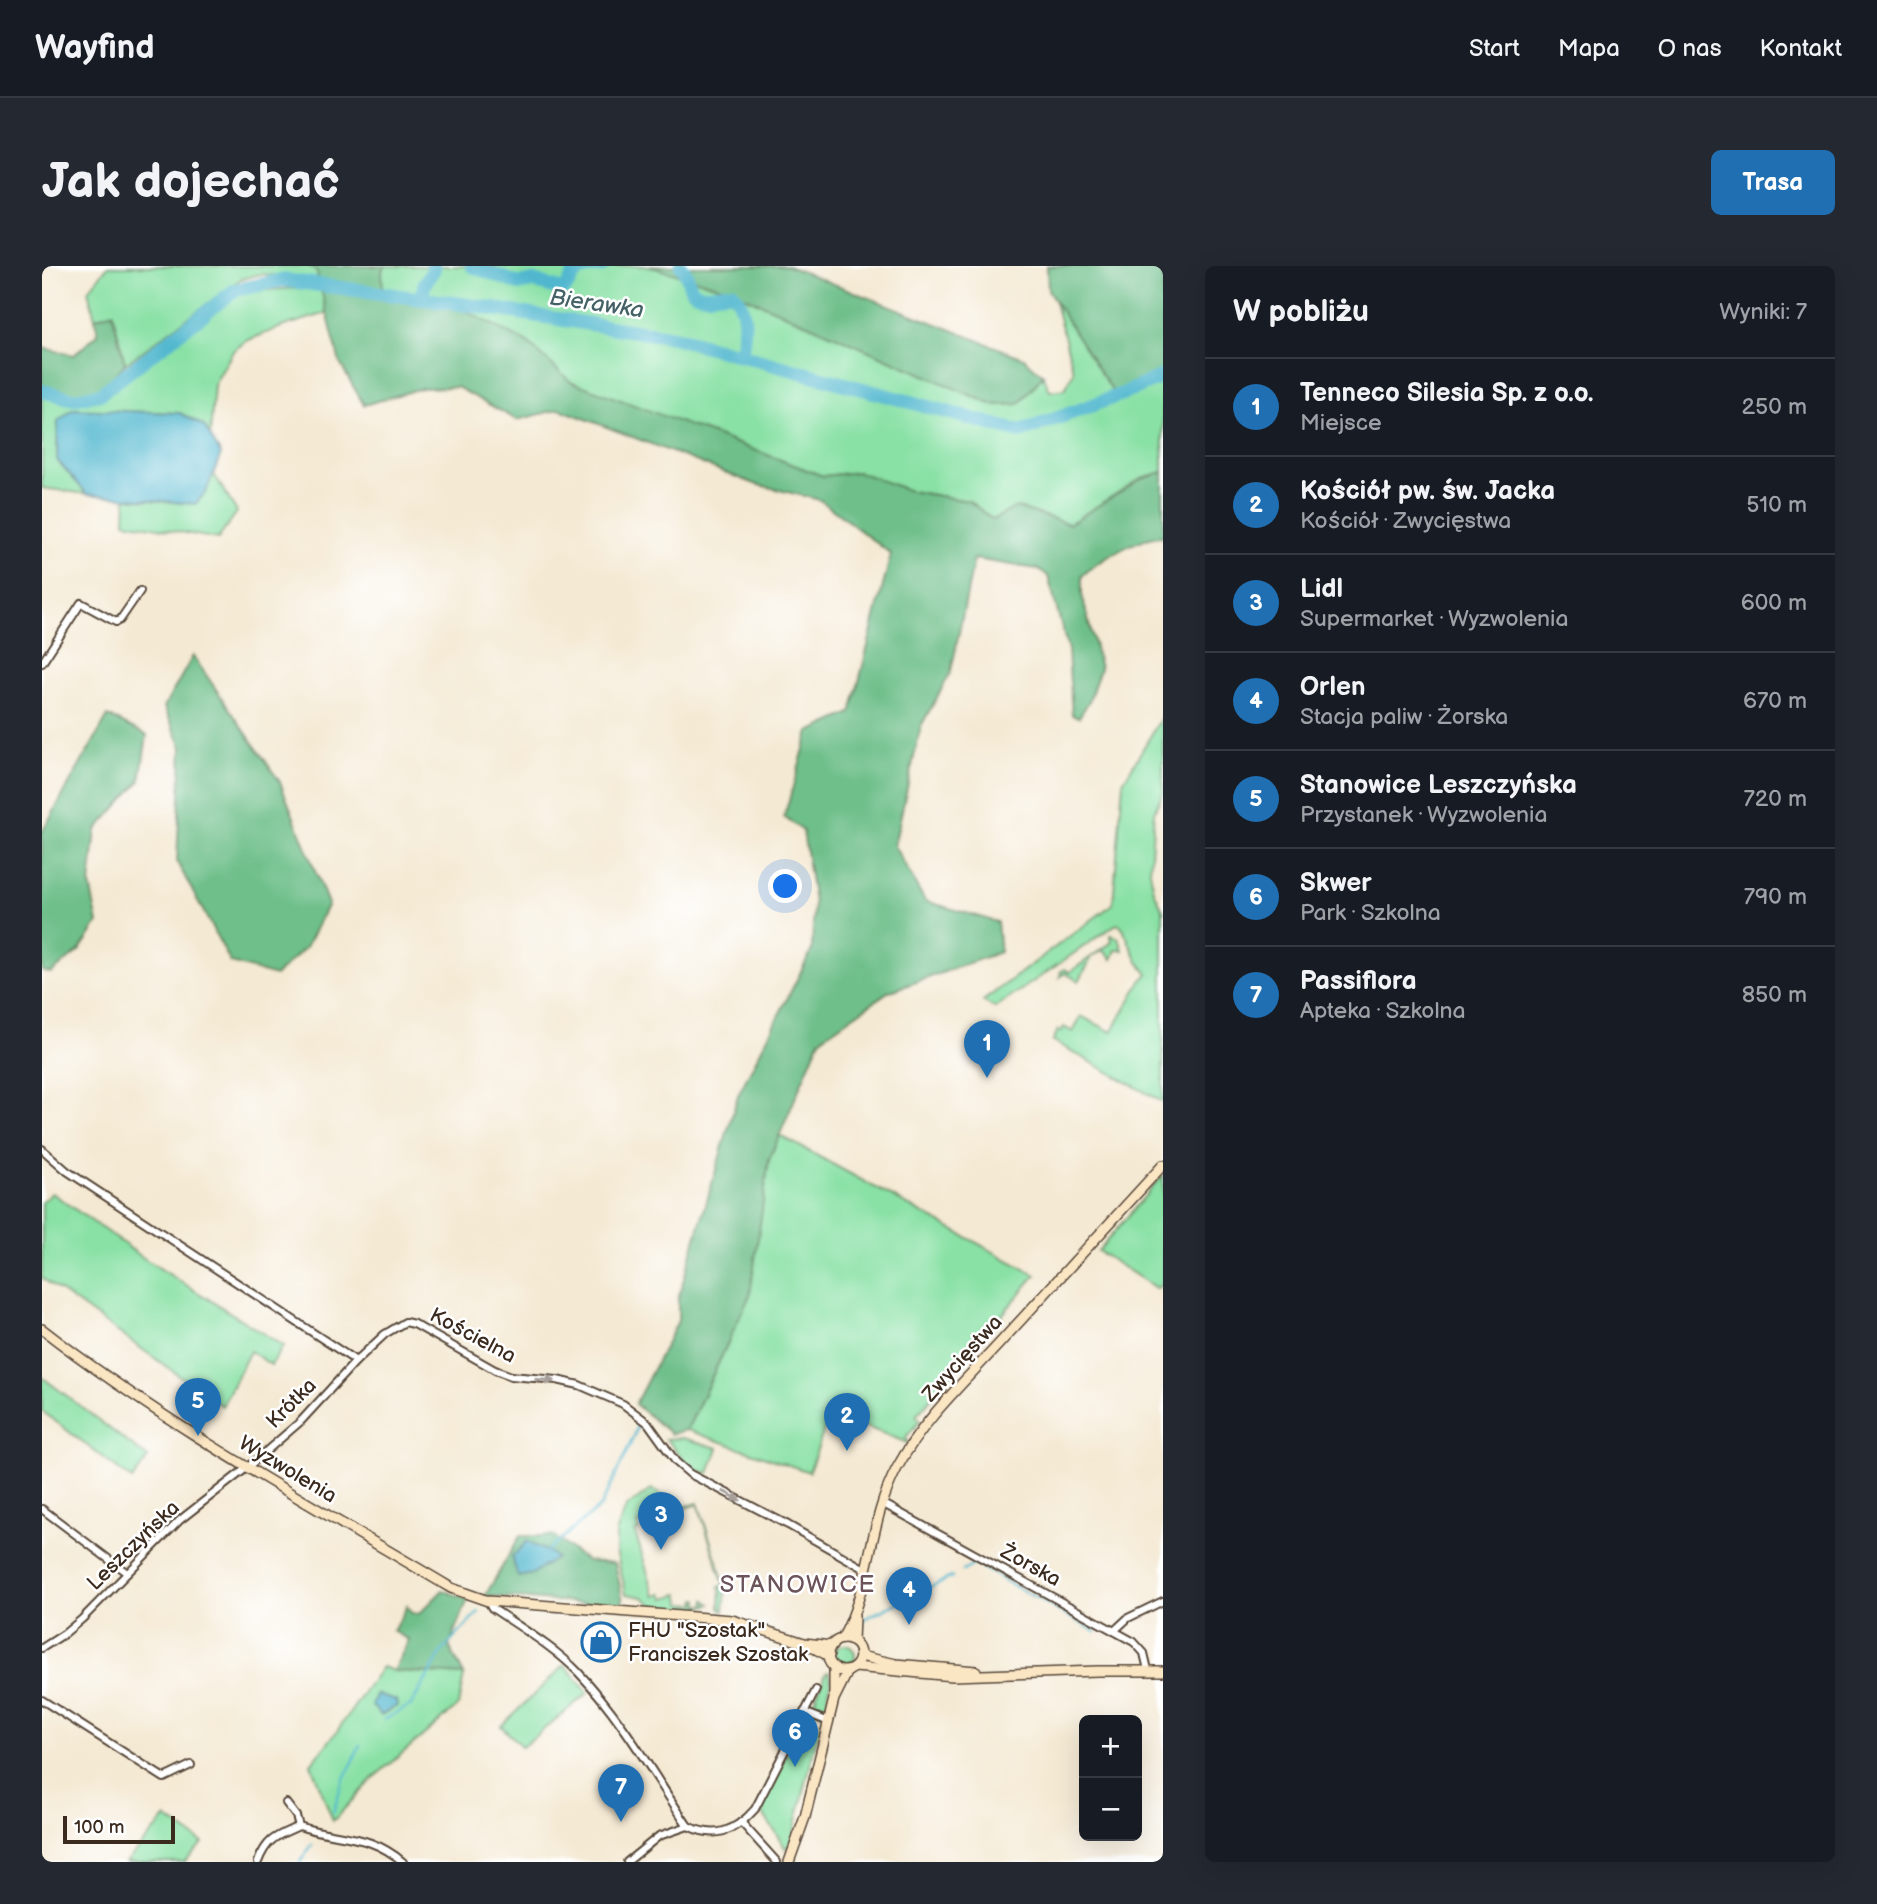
<!DOCTYPE html>
<html lang="pl">
<meta charset="utf-8">
<style>
body{margin:0;font-family:"Balsamiq Sans",sans-serif;background:#242831;color:#f1f3f6}
.controls{position:absolute;right:21px;bottom:21px;display:grid;overflow:hidden;border-radius:10px;box-shadow:0 7px 28px #0002}
.controls button{width:63px;height:63px;display:grid;place-items:center;padding:0;border:0;border-bottom:2px solid #363941;background:#171b24;color:#f1f3f6;font:35px sans-serif}
.scale{position:absolute;left:21px;bottom:18px;width:112px;box-sizing:border-box;padding-left:7px;border:4px solid #3b2a1e;border-top:0;font-size:19px;line-height:24px;white-space:nowrap;color:#3b2a1e;-webkit-text-stroke:5px #fff;paint-order:stroke}
.you{position:absolute;left:744px;top:621px;width:24px;height:24px;margin:-18px;border:5px solid #fff;border-radius:50%;background:#1a73e8;box-shadow:0 0 0 10px #1a73e833}
.badge{display:grid;place-items:center;width:46px;height:46px;border-radius:50%;background:#1f6fb2;color:#fff;font-size:23px;font-weight:700}
.pin{position:absolute;translate:-50% -58px;filter:drop-shadow(0 2px 4px #0008)}
.pin::after{content:'';position:absolute;top:37px;width:24px;height:21px;background:inherit;clip-path:polygon(0 0,100% 0,50% 100%)}
.list{margin:0;padding:0;list-style:none}
h2{display:flex;justify-content:space-between;align-items:center;height:91px;margin:0;padding:0 28px;font-size:30px}
h2 small{font-size:23px;font-weight:400;color:#9ea1a6}
.list li{display:grid;grid-template-columns:46px 1fr auto;gap:21px;align-items:center;box-sizing:border-box;height:98px;padding:0 28px;border-top:2px solid #363941}
.list b{display:block;font-size:26px;white-space:nowrap}
.list p{margin:0;font-size:23px;white-space:nowrap;color:#9ea1a6}
.list em{font-size:23px;font-style:normal;color:#9ea1a6}
.map{position:relative;flex:none;width:1121px;height:1596px;overflow:hidden;border-radius:10px}
header{display:flex;align-items:center;gap:42px;box-sizing:border-box;height:98px;padding:0 35px;background:#171b24;border-bottom:2px solid #363941}
header strong{font-size:33px}
nav{display:flex;gap:38px;margin-inline-start:auto;font-size:24px}
.intro{display:flex;align-items:center;justify-content:space-between;box-sizing:border-box;height:168px;padding:0 42px}
h1{margin:0;font-size:49px}
.button{padding:18px 32px;border-radius:10px;background:#1f6fb2;color:#fff;font-size:24px;font-weight:700}
main{display:flex;gap:42px;padding:0 42px}
aside{flex:1;background:#171b24;border-radius:10px;box-shadow:0 7px 28px #0002}
.map>svg:first-child{display:block}
.green{fill:#89e1a5;stroke:#628662;stroke-width:2}
.forest{fill:#6ebf8a;stroke:#547454;stroke-width:2}
.water{fill:#51b7cf;stroke:#467076;stroke-width:2}
.lines{fill:none;stroke-linecap:round;stroke-linejoin:round}
.stream{stroke:#51b7cf;stroke-width:2.5}
.river{stroke:#51b7cf;stroke-width:14}
.minor-casing{stroke:#574739;stroke-width:10}
.secondary-casing{stroke:#574739;stroke-width:12}
.minor{stroke:#fff;stroke-width:6}
.secondary{stroke:#fbe6c4;stroke-width:9}
.oneway{fill:#a79f9a}
.labels{text-anchor:middle;stroke-width:5;stroke-linejoin:round;paint-order:stroke}
.street-label{font-size:21px;fill:#3b2a1e;stroke:#fff}
.poi-label{font-size:21px;fill:#3b2a1e;stroke:#fff;text-anchor:start}
.water-label{font-size:23px;font-style:italic;fill:#446265;stroke:#fff}
.quarter-label{font-size:24px;letter-spacing:2px;fill:#6c545b;stroke:#fff}
</style>
<header>
<strong>Wayfind</strong>
<nav><a>Start</a><a>Mapa</a><a>O nas</a><a>Kontakt</a></nav>
</header>
<div class="intro"><h1>Jak dojechać</h1><a class="button">Trasa</a></div>
<main>
<div class="map">
<svg width="1121" height="1596" viewBox="0 0 1121 1596">
<rect width="100%" height="100%" fill="#fff"/>
<filter id="ink" filterUnits="userSpaceOnUse"><feTurbulence type="fractalNoise" baseFrequency=".0143" numOctaves="2"/><feDisplacementMap in="SourceGraphic" scale="14" xChannelSelector="R" yChannelSelector="G"/><feConvolveMatrix kernelMatrix="1 2 1 2 8 2 1 2 1" color-interpolation-filters="sRGB"/></filter>
<filter id="wash" filterUnits="userSpaceOnUse"><feTurbulence type="fractalNoise" baseFrequency=".00686" numOctaves="4" result="noise"/><feDisplacementMap in="SourceGraphic" scale="28" xChannelSelector="R" yChannelSelector="G"/><feGaussianBlur stdDeviation="1.57" result="paint"/><feColorMatrix in="noise" values="0 0 0 0 0 0 0 0 0 0 0 0 0 0 0 0 0 1.4 0 .05"/><feComposite in="paint" operator="in"/></filter>
<g filter="url(#wash)">
<rect width="100%" height="100%" fill="#f4e9d3"/>
<!-- green -->
<g class="green">
<path d="M66,0h200l5,2 1,-2h392l56,36v2l231,101 26,-1 24,-29 7,16 15,-2 9,-17 -20,-73 62,98 47,-21v96l-22,6 -72,46 -52,-17 -24,13 -24,-19 -59,-10 -52,-19 -35,4 -121,-46 -42,6 -277,-140 -62,-9 6,26 -43,13 -38,15 -13,10 -19,34 -4,52 -6,-11 -130,-17 -16,12 -1,39 30,34 -45,-6v-95c22,6 39,10 61,3l132,-104 79,-5 -2,-7 -51,-6 -20,5 -116,85 -12,-51 -18,5 -7,-27z"/>
<polygon points="171,207 195,246 176,273 83,256 84,232 153,238 164,226"/>
<polygon points="1121,449 1121,526 1112,546 1108,605 1112,625 1121,644 1121,836 1011,775 1016,764 1019,766 1022,761 1031,766 1039,750 1070,766 1099,715 1106,708 1096,696 1081,662 1077,658 1073,659 953,742 941,735 1071,638 1081,516"/>
<polygon points="1069,669 1077,672 1081,684 1074,684 1070,693 1061,684 1050,691 1037,715 1023,707 1018,711 1019,705 1022,703 1028,706 1070,676"/>
<polygon points="737,869 994,1009 874,1150 878,1155 864,1171 866,1177 788,1147 767,1206 645,1164 687,1075 727,894"/>
<polygon points="1121,909 1121,1018 1114,1022 1056,985"/>
<polygon points="10,927 103,993 241,1080 229,1099 208,1085 180,1140 0,1012 0,936"/>
<polygon points="0,1111 106,1192 90,1214 0,1145"/>
<polygon points="641,1172 676,1182 667,1207 650,1203 624,1173"/>
<polygon points="610,1223 641,1241 656,1237 684,1323 682,1345 678,1341 679,1323 677,1321 682,1319 656,1238 641,1243 636,1239 620,1245 620,1248 596,1258 597,1264 593,1266 613,1330 621,1328 623,1332 637,1328 640,1337 654,1338 655,1333 657,1333 657,1339 663,1339 664,1334 669,1338 653,1343 611,1339 601,1331 584,1328 574,1285 574,1267 584,1242"/>
<circle cx="802" cy="1390" r="11"/>
<polygon points="523,1399 546,1427 480,1481 459,1460"/>
<polygon points="340,1401 352,1405 422,1409 416,1440 331,1512 291,1555 269,1498 293,1468"/>
<polygon points="787,1406 789,1411 783,1448 768,1444 784,1407"/>
<polygon points="765,1452 776,1457 777,1463 750,1575 744,1583 718,1543 760,1457"/>
<polygon points="124,1552 161,1577 142,1596 84,1596"/>
</g>
<!-- forest -->
<g class="forest">
<path d="M266,0h78l-4,4 1,26 75,11 70,36 42,38 253,95 35,-4 52,19 59,10 24,19 23,-13 53,17 73,-46 21,-6v64c-22,0 -65,24 -81,40v19l18,73 -11,33 -10,16 -7,-2 -4,-65 -20,-74 -11,-7 -63,-10 -23,113 -30,54 -27,120 31,55 72,21 3,30 -112,40 -68,47 -51,121 -19,135 -63,135 -16,4 -36,-30 43,-83v-22l60,-204 74,-145 2,-47 -11,-72 -19,-14 25,-85 42,-19 40,-159 -71,-54 -65,-16 -195,-75 -43,11 -60,-33 -36,1 -57,17 -24,-42 -24,-93z"/>
<polygon points="606,0 746,0 982,92 1001,109 977,138 951,139 683,22"/>
<polygon points="1005,0 1121,0 1121,110 1074,131 1006,24"/>
<polygon points="70,46 83,98 58,125 32,129 0,121 0,82 32,89 56,68 53,52"/>
<polygon points="151,390 238,516 286,638 264,681 233,710 189,697 135,596 140,481 122,441"/>
<polygon points="66,450 105,469 98,515 54,564 48,619 56,657 37,685 9,707 0,705 0,566"/>
<polygon points="478,1270 511,1270 545,1295 573,1297 582,1340 443,1330"/>
<polygon points="401,1324 426,1334 407,1380 422,1409 352,1405 367,1374 351,1365 365,1340 369,1347 377,1348"/>
</g>
<!-- water -->
<g class="water">
<polygon points="31,143 138,147 162,160 179,188 164,226 153,238 45,228 15,194 16,155"/>
<path d="M485,1275c11,9 20,6 29,17l-24,16 -14,3 -6,-20z"/>
<polygon points="335,1428 354,1434 355,1440 339,1449 329,1439"/>
</g>
<g class="lines">
<!-- stream -->
<g class="stream">
<polyline points="506,1284 559,1240 592,1170 596,1158"/>
<polyline points="921,1305 933,1298 1053,1365"/>
<polyline points="819,1366 822,1353 910,1311"/>
<polyline points="343,1453 369,1439 402,1383 437,1346"/>
<polyline points="291,1547 301,1514 311,1496 318,1479"/>
<polyline points="258,1596 270,1579"/>
</g>
<!-- river -->
<g class="river">
<path d="M430,0l47,18 14,-3 30,9c7,-5 6,-9 11,-15 6,-8 20,-8 29,-9"/>
<path d="M639,0c7,7 6,14 10,22 8,12 29,5 41,4 18,17 12,42 9,64"/>
<polyline points="379,32 383,17 392,3 391,0"/>
<polyline points="0,125 32,133 58,128 193,24 241,14 426,39 631,71 978,166 1083,127 1121,110"/>
</g>
</g>
</g>
<g filter="url(#ink)">
<g class="lines">
<!-- minor casing -->
<g class="minor-casing">
<g id="minor">
<polyline points="0,397 39,337 74,356 78,354 98,325"/>
<polyline points="0,883 25,905 314,1095"/>
<polyline points="840,1237 1092,1376 1102,1387 1106,1404"/>
<polyline points="0,1243 85,1307"/>
<path d="M446,1335l4,7c29,20 62,39 86,64 44,46 75,102 110,154 27,13 47,6 67,-17l61,-119"/>
<polyline points="1072,1365 1086,1352 1121,1335"/>
<polyline points="0,1382 22,1368 40,1353 138,1254 207,1200 259,1155 314,1095 343,1068 363,1056 372,1058 453,1104 469,1110 515,1114 537,1119 581,1138 606,1157 634,1196 648,1208 746,1259 823,1303"/>
<polyline points="0,1434 122,1512 149,1499"/>
<polyline points="762,1446 787,1456"/>
<path d="M244,1537l10,13 3,10c40,14 69,6 104,36"/>
<polyline points="699,1556 735,1596"/>
<path d="M216,1596c9,-24 19,-26 41,-36"/>
<polyline points="585,1596 617,1570 646,1560"/>
</g>
</g>
<!-- secondary casing -->
<g class="secondary-casing">
<g id="secondary">
<path d="M0,1063c126,98 272,177 409,259l37,13 244,19 72,23 28,3"/>
<path d="M800,1373c29,-52 26,-117 55,-171 25,-47 65,-84 101,-123 55,-60 110,-120 165,-180"/>
<circle cx="802" cy="1389" r="16"/>
<polyline points="811,1376 812,1350"/>
<polyline points="762,1377 787,1390"/>
<polyline points="818,1390 854,1398 934,1405"/>
<polyline points="813,1401 911,1410 1056,1405 1121,1405"/>
<polyline points="792,1431 792,1401"/>
<polyline points="747,1596 763,1551 792,1433 806,1405"/>
</g>
</g>
<!-- minor -->
<use href="#minor" class="minor"/>
<!-- secondary -->
<use href="#secondary" class="secondary"/>
</g>
<!-- one-way arrows -->
<defs><path id="oneway-solid" d="M-6-.8H1V-3.2L6.5 0L1 3.2V.8H-6Z" transform="scale(1.75)"/></defs>
<g class="oneway">
<use href="#oneway-solid" transform="translate(503 1114) rotate(4)"/>
<use href="#oneway-solid" transform="translate(690 1230) rotate(28)"/>
</g>
</g>
<!-- icons -->
<defs>
<g id="shop-ring" transform="scale(2.0125)"><circle r="9.5" fill="#fff" stroke="#1f6fb2" stroke-width="1.5"/><path d="M-5-2.5h2.3a2.7 3.5 0 0 1 5.4 0H5L5.5 6h-11ZM-1.5-2.5h3a1.5 2.3 0 0 0-3 0Z" fill="#1f6fb2"/></g>
</defs>
<g fill-rule="evenodd">
<use href="#shop-ring" x="559" y="1376"/>
</g>
<g class="labels">
<!-- street labels -->
<g class="street-label">
<text transform="translate(431 1069) rotate(28)" y="7">Kościelna</text>
<text transform="translate(920 1092) rotate(-48)" y="7">Zwycięstwa</text>
<text transform="translate(249 1137) rotate(-45)" y="7">Krótka</text>
<text transform="translate(246 1203) rotate(31)" y="7">Wyzwolenia</text>
<text transform="translate(91 1279) rotate(-44)" y="7">Leszczyńska</text>
<text transform="translate(989 1299) rotate(29)" y="7">Żorska</text>
</g>
<!-- poi labels -->
<g class="poi-label">
<text x="586" y="1371">FHU "Szostak"<tspan x="586" dy="24">Franciszek Szostak</tspan></text>
</g>
<!-- water labels -->
<g class="water-label">
<text transform="translate(555 37) rotate(8)" y="8">Bierawka</text>
</g>
<!-- quarter labels -->
<g class="quarter-label">
<text x="756" y="1326">STANOWICE</text>
</g>
</g>
</svg>
<div class="controls">
<button>+</button>
<button>−</button>
</div>
<div class="scale">100 m</div>
<div class="you"></div>
<div class="pin badge" style="left:945px;top:812px">1</div>
<div class="pin badge" style="left:805px;top:1185px">2</div>
<div class="pin badge" style="left:619px;top:1284px">3</div>
<div class="pin badge" style="left:867px;top:1359px">4</div>
<div class="pin badge" style="left:156px;top:1170px">5</div>
<div class="pin badge" style="left:753px;top:1501px">6</div>
<div class="pin badge" style="left:579px;top:1556px">7</div>
</div>
<aside>
<h2>W pobliżu<small>Wyniki: 7</small></h2>
<ul class="list">
<li><span class="badge">1</span><div><b>Tenneco Silesia Sp. z o.o.</b><p>Miejsce</p></div><em>250 m</em></li>
<li><span class="badge">2</span><div><b>Kościół pw. św. Jacka</b><p>Kościół · Zwycięstwa</p></div><em>510 m</em></li>
<li><span class="badge">3</span><div><b>Lidl</b><p>Supermarket · Wyzwolenia</p></div><em>600 m</em></li>
<li><span class="badge">4</span><div><b>Orlen</b><p>Stacja paliw · Żorska</p></div><em>670 m</em></li>
<li><span class="badge">5</span><div><b>Stanowice Leszczyńska</b><p>Przystanek · Wyzwolenia</p></div><em>720 m</em></li>
<li><span class="badge">6</span><div><b>Skwer</b><p>Park · Szkolna</p></div><em>790 m</em></li>
<li><span class="badge">7</span><div><b>Passiflora</b><p>Apteka · Szkolna</p></div><em>850 m</em></li>
</ul>
</aside>
</main>
